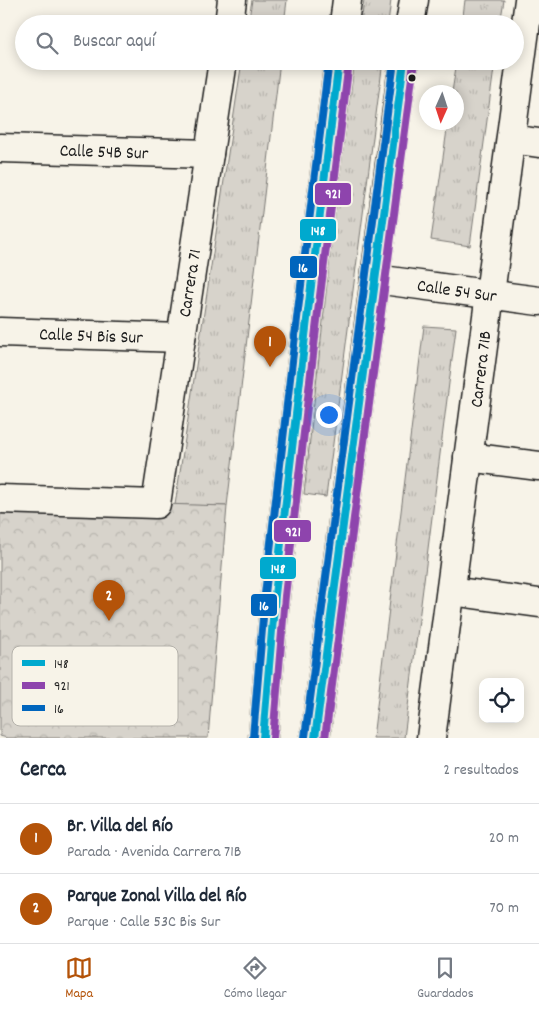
<!DOCTYPE html>
<html lang="es">
<meta charset="utf-8">
<style>
body{margin:0;font-family:Dekko,sans-serif;background:#f2f2f3;color:#1f2937}
.controls{position:absolute;right:15px;bottom:15px;display:grid;overflow:hidden;border-radius:10px;box-shadow:0 2px 12px #0003}
.controls button{width:45px;height:45px;display:grid;place-items:center;padding:0;border:0;border-bottom:1px solid #e0e1e3;background:#fff;color:#1f2937;font:25px sans-serif}
.compass{position:absolute;left:419px;top:85px;width:45px;height:45px;border-radius:50%;background:#fff;box-shadow:0 2px 12px #0003;rotate:183deg}
.you{position:absolute;left:328px;top:414px;width:18px;height:18px;margin:-12px;border:4px solid #fff;border-radius:50%;background:#1a73e8;box-shadow:0 0 0 8px #1a73e833}
.badge{display:grid;place-items:center;width:32px;height:32px;border-radius:50%;background:#b45309;color:#fff;font-size:16px;font-weight:700}
.pin{position:absolute;translate:-50% -41px;filter:drop-shadow(0 1px 2px #0008)}
.pin::after{content:'';position:absolute;top:26px;width:18px;height:15px;background:inherit;clip-path:polygon(0 0,100% 0,50% 100%)}
.list{margin:0;padding:0;list-style:none}
h2{display:flex;justify-content:space-between;align-items:center;height:65px;margin:0;padding:0 20px;font-size:21px}
h2 small{font-size:16px;font-weight:400;color:#747a83}
.list li{display:grid;grid-template-columns:32px 1fr auto;gap:15px;align-items:center;box-sizing:border-box;height:70px;padding:0 20px;border-top:1px solid #e0e1e3}
.list b{display:block;font-size:19px;white-space:nowrap}
.list p{margin:0;font-size:16px;white-space:nowrap;color:#747a83}
.list em{font-size:16px;font-style:normal;color:#747a83}
.icon{flex:none;width:28px;height:28px;fill:none;stroke:currentColor;stroke-width:2;stroke-linecap:round;stroke-linejoin:round}
.map{position:relative;flex:none;width:539px;height:738px;overflow:hidden}
.search{position:absolute;background:#fff;box-shadow:0 2px 12px #0003;left:15px;right:15px;top:15px;height:55px;display:flex;align-items:center;gap:12px;box-sizing:border-box;padding:0 18px;border-radius:28px;color:#747a83;font-size:19px}
.sheet{height:205px;background:#fff}
nav{display:flex;justify-content:space-around;align-items:center;box-sizing:border-box;height:70px;border-top:1px solid #e0e1e3;background:#fff;font-size:14px;color:#747a83}
nav a{display:grid;justify-items:center;gap:2px}
nav .on{color:#b45309}
.map>svg:first-child{display:block}
.grass{fill:url(#grass-tufts);stroke:#7a7874}
.park{fill:url(#park-crowns);stroke:#7a7874}
.lines{fill:none;stroke-linecap:round;stroke-linejoin:round}
.minor-casing{stroke:#1c1c1c;stroke-width:31}
.tertiary-casing{stroke:#1c1c1c;stroke-width:31}
.primary-casing{stroke:#1c1c1c;stroke-width:31}
.minor{stroke:#f7f3e8;stroke-width:28}
.tertiary{stroke:#f7f3e8;stroke-width:28}
.primary{stroke:#f7f3e8;stroke-width:28}
.bus-1-casing{stroke:#f7f3e8;stroke-width:11}
.bus-2-casing{stroke:#f7f3e8;stroke-width:11}
.bus-3-casing{stroke:#f7f3e8;stroke-width:11}
.bus-1{stroke:#00a9ce;stroke-width:8}
.bus-2{stroke:#8e44ad;stroke-width:8}
.bus-3{stroke:#0065bd;stroke-width:8}
.bus-dot{fill:#1c1c1c;stroke:#f7f3e8;stroke-width:2}
.labels{text-anchor:middle;stroke-width:4;stroke-linejoin:round;paint-order:stroke}
.street-label{font-size:18px;fill:#1c1c1c;stroke:#f7f3e8}
.key{fill:#f7f3e8;stroke:#b5b2ab;stroke-width:1}
.key-label{font-size:14px;fill:#1c1c1c}
.line-badge{stroke:#f7f3e8;stroke-width:2}
.badge-label{font-size:14px;text-anchor:middle;font-weight:bold;fill:#fff}
</style>
<div class="map">
<svg width="539" height="738" viewBox="0 0 539 738">
<defs>
<pattern id="grass-tufts" width="24" height="20" patternUnits="userSpaceOnUse" patternTransform="scale(1.25)"><rect width="24" height="20" fill="#d7d3cb"/><path d="M3 7l-1-3M5 7V3M7 7l1-3M15 17l-1-3M17 17v-4M19 17l1-3" fill="none" stroke="#b8b5ae"/></pattern>
<pattern id="park-crowns" width="20" height="18" patternUnits="userSpaceOnUse" patternTransform="scale(1.25)"><rect width="20" height="18" fill="#d7d3cb"/><path d="M2 6a3 3 0 1 1 6 0M12 15a3 3 0 1 1 6 0" fill="none" stroke="#b8b5ae"/></pattern>
</defs>
<rect width="100%" height="100%" fill="#f7f3e8"/>
<filter id="ink" filterUnits="userSpaceOnUse"><feTurbulence type="fractalNoise" baseFrequency=".02" numOctaves="2"/><feDisplacementMap in="SourceGraphic" scale="10" xChannelSelector="R" yChannelSelector="G"/><feConvolveMatrix kernelMatrix="1 2 1 2 8 2 1 2 1" color-interpolation-filters="sRGB"/></filter>
<g filter="url(#ink)">
<!-- grass -->
<g class="grass">
<polygon points="252,0 287,0 284,24 248,24"/>
<polygon points="364,0 391,0 388,24 361,24"/>
<polygon points="465,0 504,0 500,24 462,24"/>
<polygon points="242,61 280,61 227,506 175,505"/>
<polygon points="355,61 383,61 326,497 304,494 338,184"/>
<polygon points="457,61 495,61 470,246 431,240 448,123 456,122 456,92 452,92"/>
<polygon points="424,326 456,328 404,738 373,738"/>
</g>
<!-- park -->
<polygon class="park" points="0,499 227,506 208,738 7,738 0,736"/>
<g class="lines">
<!-- minor casing -->
<g class="minor-casing">
<g id="minor">
<polyline points="229,24 232,0"/>
<polyline points="511,139 539,143"/>
<polyline points="0,148 209,154"/>
<polyline points="0,332 181,338"/>
<polyline points="468,457 539,466"/>
<polyline points="0,499 156,504 223,61"/>
<polyline points="451,591 539,603"/>
<polyline points="431,738 529,0"/>
</g>
</g>
<!-- tertiary casing -->
<g class="tertiary-casing">
<polyline id="tertiary" points="375,279 539,301"/>
</g>
<!-- primary casing -->
<g class="primary-casing">
<g id="primary">
<polyline points="344,24 347,0"/>
<polyline points="410,24 414,0"/>
<polyline points="263,738 275,595 308,311 339,61"/>
<polyline points="315,738 397,110 404,61"/>
</g>
</g>
<!-- minor -->
<use href="#minor" class="minor"/>
<!-- tertiary -->
<use href="#tertiary" class="tertiary"/>
<!-- primary -->
<use href="#primary" class="primary"/>
<!-- bus-1 casing -->
<g class="bus-1-casing">
<g id="bus-1">
<polyline points="263,738 275,595 308,311 339,61"/>
<polyline points="315,738 404,61"/>
</g>
</g>
<!-- bus-2 casing -->
<g class="bus-2-casing">
<g id="bus-2">
<polyline points="273,738 285,596 318,312 349,62"/>
<polyline points="325,738 414,62"/>
</g>
</g>
<!-- bus-3 casing -->
<g class="bus-3-casing">
<g id="bus-3">
<polyline points="253,737 265,594 298,310 329,61"/>
<polyline points="305,737 394,61"/>
</g>
</g>
<!-- bus-1 -->
<use href="#bus-1" class="bus-1"/>
<!-- bus-2 -->
<use href="#bus-2" class="bus-2"/>
<!-- bus-3 -->
<use href="#bus-3" class="bus-3"/>
</g>
</g>
<!-- markers -->
<circle class="bus-dot" cx="412" cy="78" r="4.5"/>
<g class="labels">
<!-- street labels -->
<g class="street-label">
<text transform="translate(104 151) rotate(2)" y="6">Calle 54B Sur</text>
<text transform="translate(189 283) rotate(-81)" y="6">Carrera 71</text>
<text transform="translate(457 290) rotate(8)" y="6">Calle 54 Sur</text>
<text transform="translate(91 335) rotate(2)" y="6">Calle 54 Bis Sur</text>
<text transform="translate(480 369) rotate(-83)" y="6">Carrera 71B</text>
</g>
</g>
<!-- legend -->
<rect x="12" y="646" width="166" height="80" rx="8" class="key"/>
<rect x="22" y="660" width="23" height="6" fill="#00a9ce"/>
<rect x="22" y="682" width="23" height="7" fill="#8e44ad"/>
<rect x="22" y="705" width="23" height="6" fill="#0065bd"/>
<g class="key-label">
<text x="54" y="668">148</text>
<text x="54" y="690">921</text>
<text x="54" y="713">16</text>
</g>
<g class="line-badge">
<rect x="314" y="182" width="38" height="24" rx="5" fill="#8e44ad"/>
<rect x="299" y="218" width="38" height="24" rx="5" fill="#00a9ce"/>
<rect x="289" y="255" width="29" height="24" rx="5" fill="#0065bd"/>
<rect x="273" y="519" width="39" height="24" rx="5" fill="#8e44ad"/>
<rect x="259" y="556" width="38" height="24" rx="5" fill="#00a9ce"/>
<rect x="250" y="593" width="28" height="24" rx="5" fill="#0065bd"/>
</g>
<g class="badge-label">
<text x="333" y="198">921</text>
<text x="318" y="235">148</text>
<text x="303" y="272">16</text>
<text x="293" y="536">921</text>
<text x="278" y="573">148</text>
<text x="264" y="610">16</text>
</g>
</svg>
<div class="controls">
<button><svg class="icon" aria-label="locate" viewBox="0 0 24 24"><circle cx="12" cy="12" r="6"/><path d="M12 2v4M12 18v4M2 12h4M18 12h4"/></svg></button>
</div>
<svg class="compass" viewBox="-18 -18 36 36"><path d="M0-13l5 13h-10z" fill="#e53935"/><path d="M0 13l5-13h-10z" fill="#747a83"/></svg>
<div class="you"></div>
<div class="pin badge" style="left:270px;top:367px">1</div>
<div class="pin badge" style="left:109px;top:621px">2</div>
<div class="search"><svg class="icon" aria-label="search" viewBox="0 0 24 24"><circle cx="10" cy="10" r="6"/><path d="M15 15l6 6"/></svg>Buscar aquí</div>
</div>
<section class="sheet">
<h2>Cerca<small>2 resultados</small></h2>
<ul class="list">
<li><span class="badge">1</span><div><b>Br. Villa del Río</b><p>Parada · Avenida Carrera 71B</p></div><em>20 m</em></li>
<li><span class="badge">2</span><div><b>Parque Zonal Villa del Río</b><p>Parque · Calle 53C Bis Sur</p></div><em>70 m</em></li>
</ul>
</section>
<nav>
<a class="on"><svg class="icon" aria-label="map" viewBox="0 0 24 24"><path d="M3 6l6-2 6 2 6-2v14l-6 2-6-2-6 2zM9 4v14M15 6v14"/></svg>Mapa</a>
<a><svg class="icon" aria-label="directions" viewBox="0 0 24 24"><path d="M12 3l9 9-9 9-9-9zM9 14v-3h6M13 9l2 2-2 2"/></svg>Cómo llegar</a>
<a><svg class="icon" aria-label="saved" viewBox="0 0 24 24"><path d="M7 4h10v16l-5-4-5 4z"/></svg>Guardados</a>
</nav>
